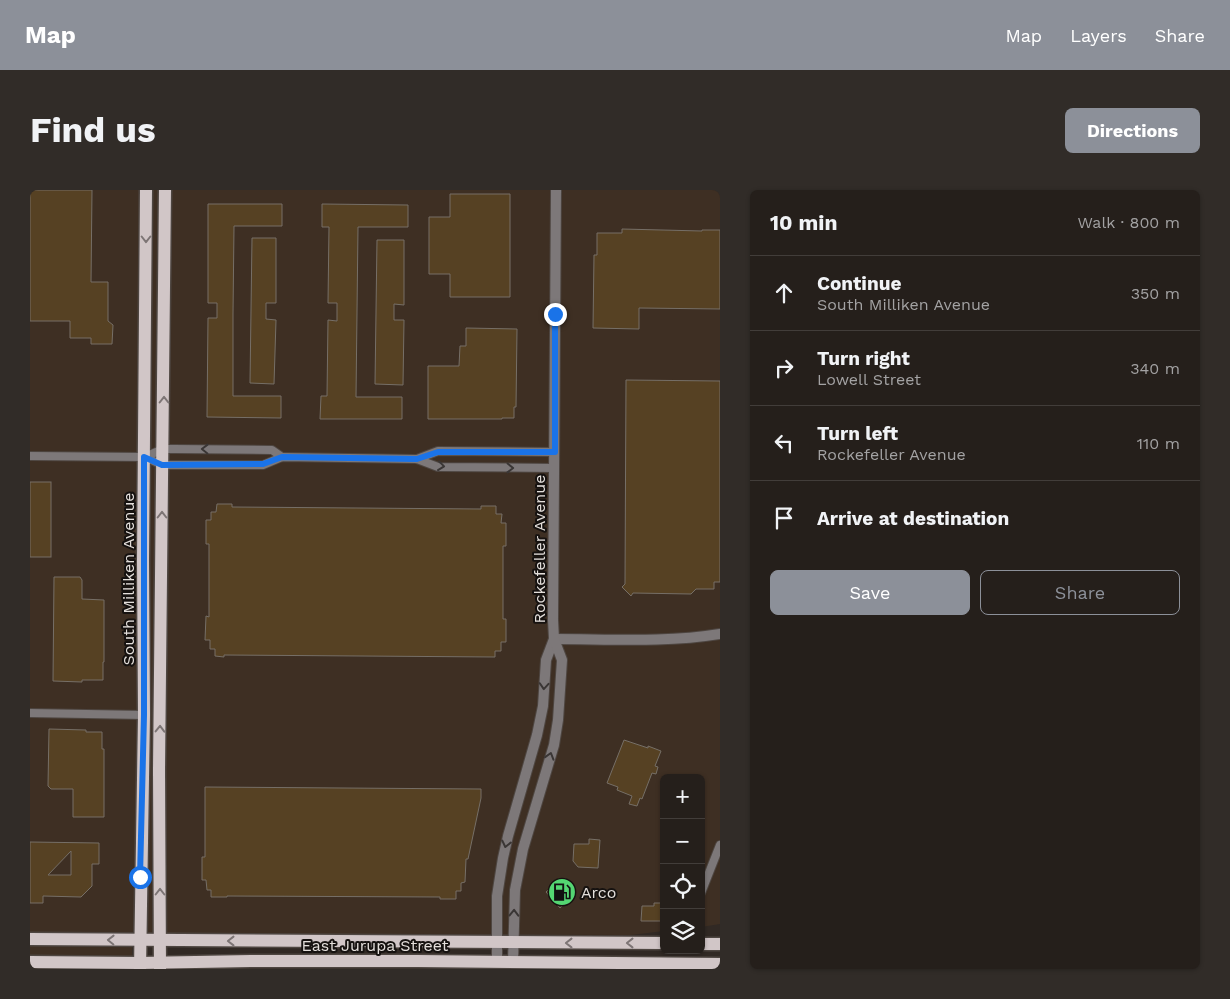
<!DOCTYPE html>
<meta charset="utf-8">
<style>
body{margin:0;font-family:"Work Sans",sans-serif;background:#312c28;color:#f1f3f6}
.controls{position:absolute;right:15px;bottom:15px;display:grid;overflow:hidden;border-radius:8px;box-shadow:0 1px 4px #0004}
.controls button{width:45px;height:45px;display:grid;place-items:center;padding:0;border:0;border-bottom:1px solid #423d3a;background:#251f1b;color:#f1f3f6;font:25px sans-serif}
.stop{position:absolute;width:15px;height:15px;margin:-11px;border:4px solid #1a73e8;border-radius:50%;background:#fff}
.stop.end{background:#1a73e8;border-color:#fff;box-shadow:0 1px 5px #0008}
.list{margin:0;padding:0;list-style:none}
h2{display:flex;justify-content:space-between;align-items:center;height:65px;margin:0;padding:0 20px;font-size:21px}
h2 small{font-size:16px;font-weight:400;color:#a3a2a3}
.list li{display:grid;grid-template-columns:32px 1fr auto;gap:15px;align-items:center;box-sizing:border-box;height:75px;padding:0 20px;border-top:1px solid #423d3a}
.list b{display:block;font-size:19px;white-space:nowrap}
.list p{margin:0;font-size:16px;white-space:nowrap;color:#a3a2a3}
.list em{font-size:16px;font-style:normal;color:#a3a2a3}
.actions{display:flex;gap:10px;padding:15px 20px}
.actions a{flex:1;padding:11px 0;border:1px solid #8c9099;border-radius:8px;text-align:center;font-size:18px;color:#8c9099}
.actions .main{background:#8c9099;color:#fff}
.icon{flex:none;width:28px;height:28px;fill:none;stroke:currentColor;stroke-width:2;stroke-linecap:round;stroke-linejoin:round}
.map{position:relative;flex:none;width:690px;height:779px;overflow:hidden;border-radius:8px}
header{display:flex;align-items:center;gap:30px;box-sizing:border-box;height:70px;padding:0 25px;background:#8c9099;color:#fff}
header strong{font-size:24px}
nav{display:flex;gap:28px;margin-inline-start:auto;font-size:18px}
.intro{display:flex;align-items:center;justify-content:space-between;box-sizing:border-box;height:120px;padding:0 30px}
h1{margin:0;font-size:35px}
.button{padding:12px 22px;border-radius:8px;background:#8c9099;color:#fff;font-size:18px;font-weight:700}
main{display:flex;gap:30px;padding:0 30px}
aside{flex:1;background:#251f1b;border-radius:8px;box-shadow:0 1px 4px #0004}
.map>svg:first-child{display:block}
.industrial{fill:#3e2f23}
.building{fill:#564123;stroke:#766f67;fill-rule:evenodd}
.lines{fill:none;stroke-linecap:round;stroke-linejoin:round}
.minor-casing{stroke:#4e4641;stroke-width:10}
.tertiary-casing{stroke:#4e4641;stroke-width:12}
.primary-casing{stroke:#4e4641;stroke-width:15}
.minor{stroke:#7d7879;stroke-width:8}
.tertiary{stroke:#7d7879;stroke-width:10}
.primary{stroke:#d1c6c7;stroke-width:12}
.oneway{stroke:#7d7575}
.oneway2{stroke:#3a3635}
.route{stroke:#1a73e8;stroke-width:6}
.labels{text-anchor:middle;stroke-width:4;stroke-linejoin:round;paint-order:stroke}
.street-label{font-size:16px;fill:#e4dfdb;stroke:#161210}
.poi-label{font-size:16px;fill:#e4dfdb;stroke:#161210;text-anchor:start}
</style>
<header>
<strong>Map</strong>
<nav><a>Map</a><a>Layers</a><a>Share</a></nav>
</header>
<div class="intro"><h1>Find us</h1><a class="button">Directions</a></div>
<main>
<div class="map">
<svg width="690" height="779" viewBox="0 0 690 779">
<rect width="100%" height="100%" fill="#312924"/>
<!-- industrial -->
<polygon class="industrial" points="0,0 690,0 690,734 671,737 671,588 634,588 634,741 601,745 102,744 102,779 0,779"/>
<!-- building -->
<g class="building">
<polygon points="0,0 62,0 61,92 78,92 78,131 83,135 82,154 61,154 61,148 40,148 40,131 0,131"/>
<polygon points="420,4 480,4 480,107 420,107 420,84 399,84 399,27 420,27"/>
<polygon points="178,14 252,14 252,36 204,36 203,124 203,206 251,206 251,228 177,227 178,128 187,128 187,113 178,113"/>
<polygon points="292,14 378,15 378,37 328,37 326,207 372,207 372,229 290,229 291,206 297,206 298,130 307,131 307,113 298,113 299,37 292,37"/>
<polygon points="592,39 672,41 672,40 690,40 690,119 609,118 609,139 563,138 564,65 567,65 567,43 592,43"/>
<polygon points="222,48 246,48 246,113 236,113 236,129 246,130 244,194 220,193"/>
<polygon points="347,50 374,50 374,115 364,114 364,130 374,130 373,195 345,194"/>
<polygon points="436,138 487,139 486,217 484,217 484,228 472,228 472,229 398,229 398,176 429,176 430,156 436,156"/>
<polygon points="596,190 690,191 690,392 684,392 684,399 666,399 661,404 603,403 601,406 592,397 595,394"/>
<rect x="0" y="292" width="21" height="75"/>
<polygon points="187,314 202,314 202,317 451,319 451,316 466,316 466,324 472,324 471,333 476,333 476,356 473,356 473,429 476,429 476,452 471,452 471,461 465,461 465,467 194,465 194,467 185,466 185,459 180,459 180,450 175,450 176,426 179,427 179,354 176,354 176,330 181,330 181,322 186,322"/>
<polygon points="24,387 50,387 52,390 52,409 74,410 74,472 73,472 73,490 52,490 52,492 23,491"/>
<polygon points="19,539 56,540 56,542 72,542 72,559 74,559 74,627 43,627 43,599 21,599 18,596"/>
<polygon points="594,550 618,558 618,556 631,561 625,576 628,577 626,584 622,583 612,609 610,608 607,616 599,614 602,606 587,600 588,597 577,593"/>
<polygon points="175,597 451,599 451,608 438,669 436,669 435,692 431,693 431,701 426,701 426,709 410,709 410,707 197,706 197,707 181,707 181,700 177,700 176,690 172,690 172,667 175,667"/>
<polygon points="559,649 570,650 568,678 548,677 543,671 544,654 559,654"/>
<path d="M0,652l69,1v21h-7v22l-11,11 -38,-1v7h-13zM41,661v24h-23z"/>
<polygon points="531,688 546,703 530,718 516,702"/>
<polygon points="624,713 634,713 634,731 611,731 612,716 624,716"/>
</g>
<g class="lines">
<!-- minor casing -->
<g class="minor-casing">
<g id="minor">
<polyline points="0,266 115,267 132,275 233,275 252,267 387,269 408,277 524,278"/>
<polyline points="115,267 133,259 144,259 242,260 252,267"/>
<polyline points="387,269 408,261 525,262"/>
<polyline points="0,523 114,525"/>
<polyline points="671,703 690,655"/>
</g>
</g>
<!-- tertiary casing -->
<g class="tertiary-casing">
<g id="tertiary">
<path d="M524,449c55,0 111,4 166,-5"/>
<polyline points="467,772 467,706 473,668 478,646 507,545 513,516 516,470 524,449"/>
<polyline points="483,772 485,700 493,659 524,555 528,530 532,470 524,449 523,430 526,0"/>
</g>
</g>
<!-- primary casing -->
<g class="primary-casing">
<g id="primary">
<polyline points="0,749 634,753"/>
<polyline points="671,754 690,754"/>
<polyline points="0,772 110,773 221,771 388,771 690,774"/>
<polyline points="110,779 114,525 113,371 116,0"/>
<polyline points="130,779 129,580 135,0"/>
</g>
</g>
<!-- minor -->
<use href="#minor" class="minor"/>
<!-- tertiary -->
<use href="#tertiary" class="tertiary"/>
<!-- primary -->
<use href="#primary" class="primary"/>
</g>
<!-- one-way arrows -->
<defs><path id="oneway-chevron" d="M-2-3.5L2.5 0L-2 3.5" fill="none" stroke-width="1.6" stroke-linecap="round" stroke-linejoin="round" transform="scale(1.25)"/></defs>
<g class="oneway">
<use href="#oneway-chevron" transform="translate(116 49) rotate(90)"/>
<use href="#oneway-chevron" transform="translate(134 210) rotate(-90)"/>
<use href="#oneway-chevron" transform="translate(132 325) rotate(-90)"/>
<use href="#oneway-chevron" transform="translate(130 539) rotate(-89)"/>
<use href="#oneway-chevron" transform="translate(130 702) rotate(-90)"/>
<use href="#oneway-chevron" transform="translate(81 750) rotate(-179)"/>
<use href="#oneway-chevron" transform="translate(201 751) rotate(-180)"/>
<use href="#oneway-chevron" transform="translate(539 753) rotate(-180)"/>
<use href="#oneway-chevron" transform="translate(600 753) rotate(-180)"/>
</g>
<g class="oneway2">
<use href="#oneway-chevron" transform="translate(175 259) rotate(-179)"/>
<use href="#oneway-chevron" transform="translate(411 276) rotate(7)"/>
<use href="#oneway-chevron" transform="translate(480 278) rotate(1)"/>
<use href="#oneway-chevron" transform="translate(514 496) rotate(94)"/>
<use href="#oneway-chevron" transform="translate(520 566) rotate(-73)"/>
<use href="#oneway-chevron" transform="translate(476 654) rotate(103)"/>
<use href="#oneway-chevron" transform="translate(484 723) rotate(-89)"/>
</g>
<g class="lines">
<!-- route -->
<polyline class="route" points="110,687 114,525 114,267 132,275 233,274 252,267 387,269 408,262 525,262 525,124"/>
</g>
<!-- icons -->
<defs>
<g id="fuel-disc" transform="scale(1.4375)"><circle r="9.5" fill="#54d672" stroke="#161210"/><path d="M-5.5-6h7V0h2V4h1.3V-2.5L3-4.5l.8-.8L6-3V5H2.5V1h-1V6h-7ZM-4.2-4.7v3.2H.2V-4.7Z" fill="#111"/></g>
</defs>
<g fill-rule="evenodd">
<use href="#fuel-disc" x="532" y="702"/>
</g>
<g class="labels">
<!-- street labels -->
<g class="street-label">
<text transform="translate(509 359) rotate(-90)" y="6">Rockefeller Avenue</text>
<text transform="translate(98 389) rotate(-90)" y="6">South Milliken Avenue</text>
<text x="345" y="761">East Jurupa Street</text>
</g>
<!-- poi labels -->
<g class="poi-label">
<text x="551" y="708">Arco</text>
</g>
</g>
</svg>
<div class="controls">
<button>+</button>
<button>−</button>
<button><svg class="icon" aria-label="locate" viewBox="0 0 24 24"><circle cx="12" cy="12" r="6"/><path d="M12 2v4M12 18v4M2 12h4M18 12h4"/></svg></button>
<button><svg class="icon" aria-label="layers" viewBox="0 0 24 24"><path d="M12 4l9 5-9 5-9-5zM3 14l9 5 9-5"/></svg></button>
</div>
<div class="stop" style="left:110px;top:687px"></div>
<div class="stop end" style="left:525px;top:124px"></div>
</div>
<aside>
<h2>10 min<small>Walk · 800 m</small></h2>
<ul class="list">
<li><svg class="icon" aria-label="ahead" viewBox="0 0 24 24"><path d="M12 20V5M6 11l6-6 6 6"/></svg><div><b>Continue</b><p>South Milliken Avenue</p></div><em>350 m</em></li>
<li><svg class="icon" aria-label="right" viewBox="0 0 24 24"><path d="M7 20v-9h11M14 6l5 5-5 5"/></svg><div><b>Turn right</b><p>Lowell Street</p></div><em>340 m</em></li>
<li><svg class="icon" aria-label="left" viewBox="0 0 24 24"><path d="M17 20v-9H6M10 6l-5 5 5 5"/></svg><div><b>Turn left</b><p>Rockefeller Avenue</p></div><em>110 m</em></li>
<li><svg class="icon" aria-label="arrive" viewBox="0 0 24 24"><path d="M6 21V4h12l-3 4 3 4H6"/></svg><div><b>Arrive at destination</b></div></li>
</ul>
<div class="actions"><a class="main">Save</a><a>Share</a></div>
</aside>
</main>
